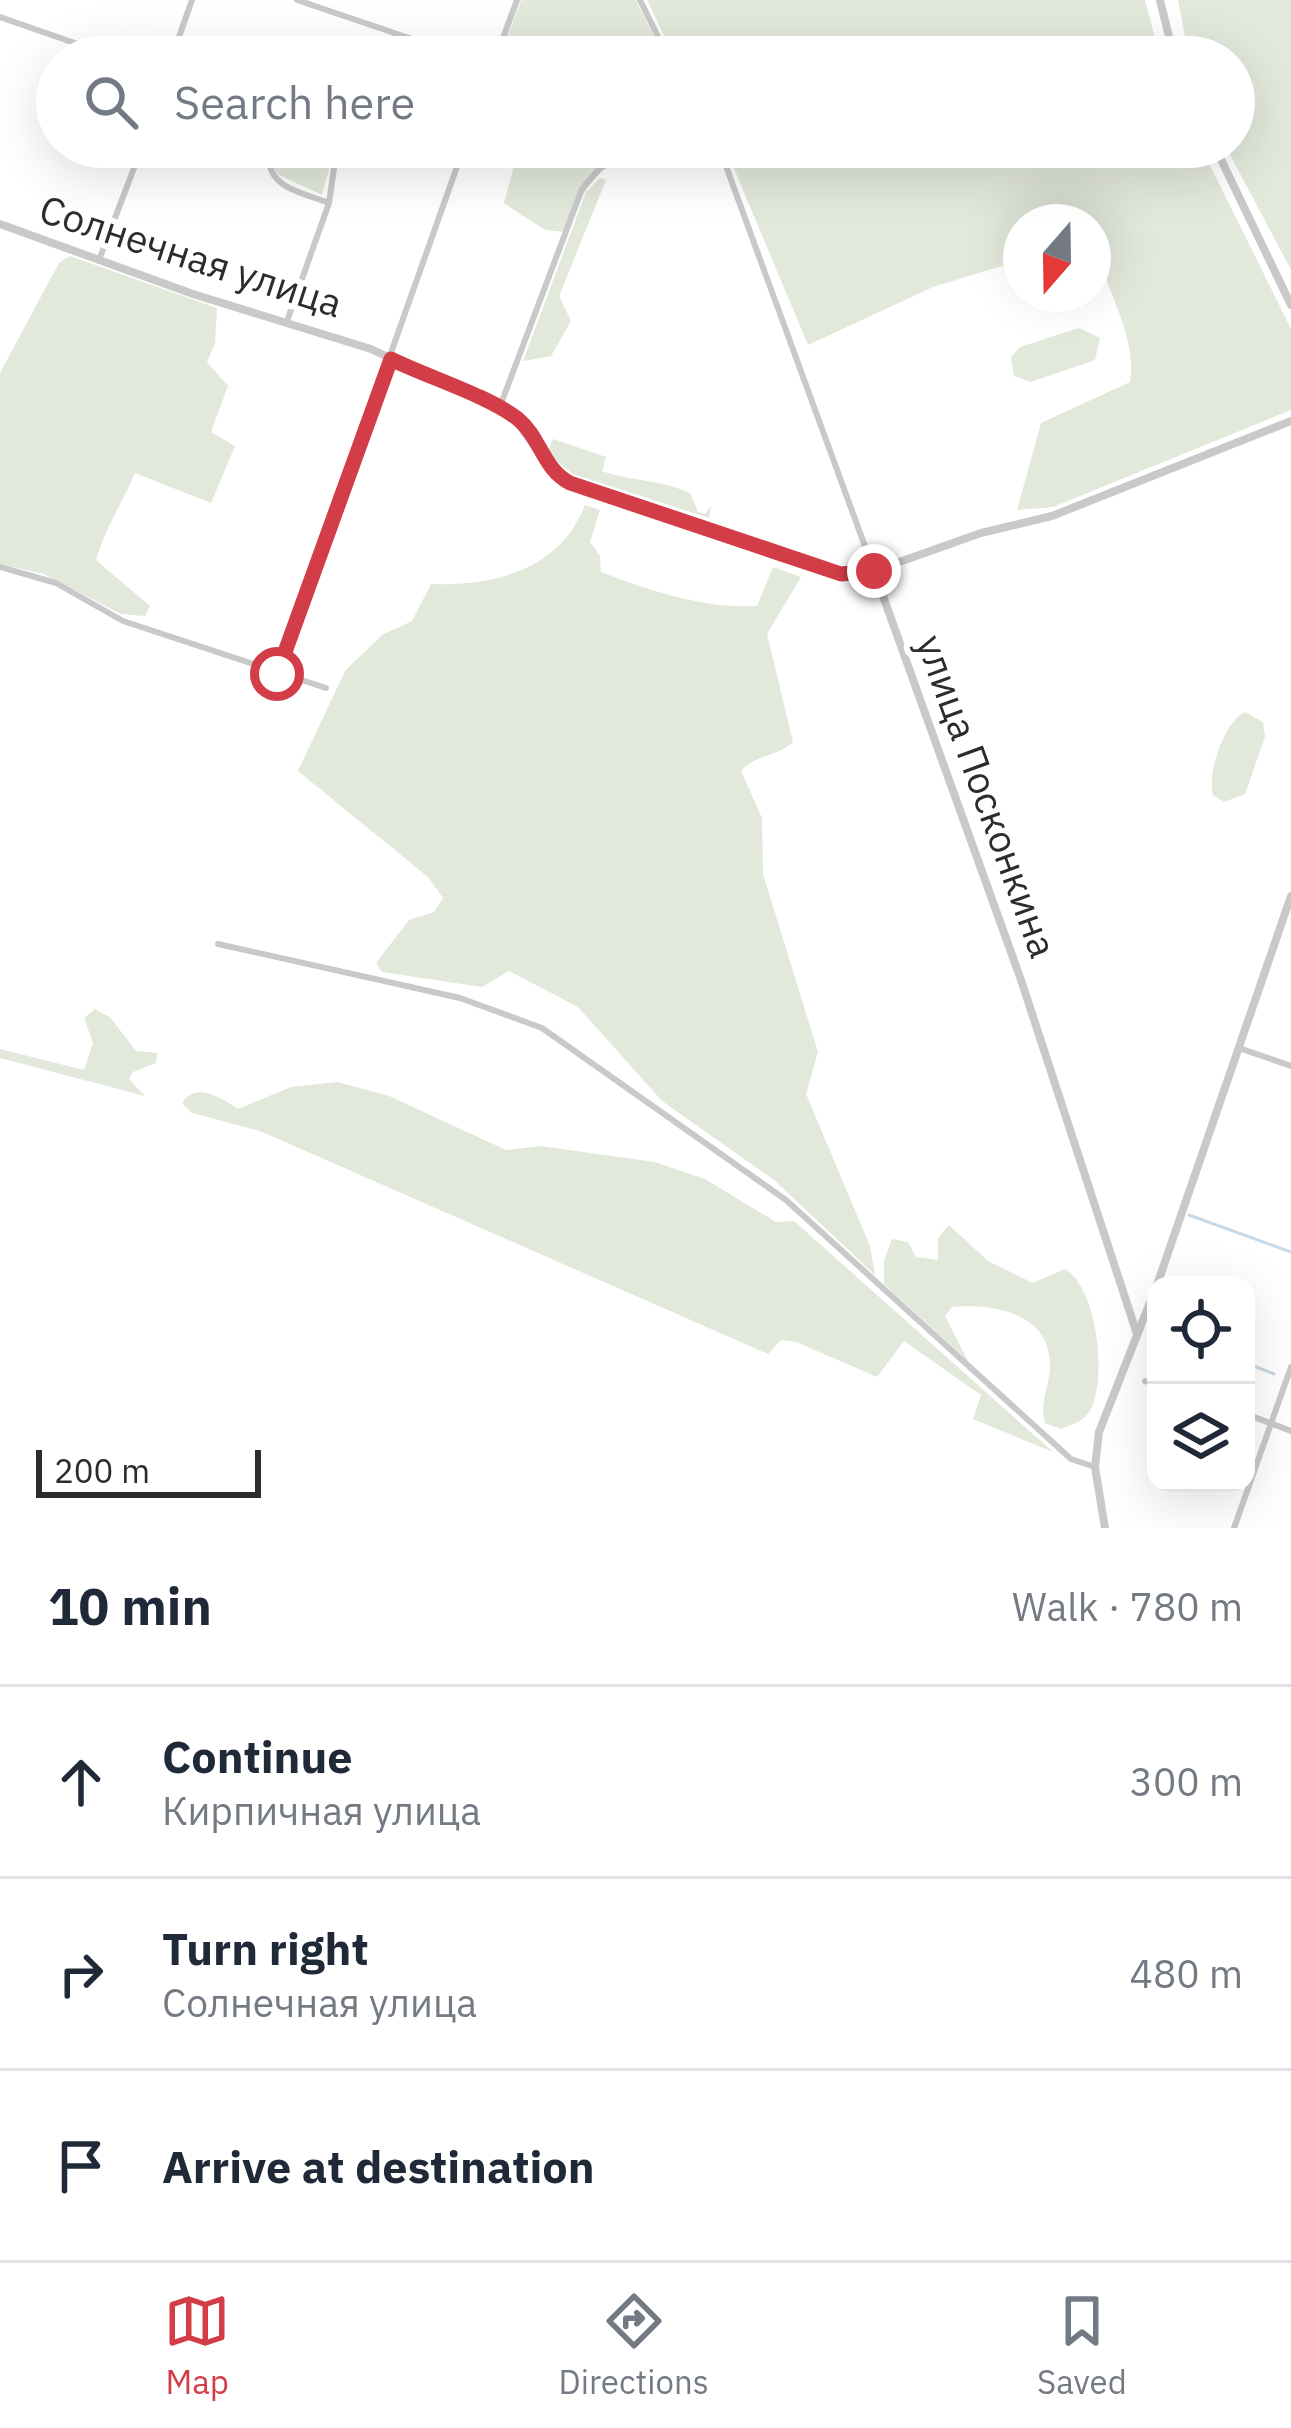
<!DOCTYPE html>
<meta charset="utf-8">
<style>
body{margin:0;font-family:"IBM Plex Sans",sans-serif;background:#f2f2f3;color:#1f2937}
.controls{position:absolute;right:36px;bottom:36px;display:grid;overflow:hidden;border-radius:24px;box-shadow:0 12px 48px #0002}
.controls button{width:108px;height:108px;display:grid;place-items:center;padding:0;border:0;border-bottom:3px solid #e0e1e3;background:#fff;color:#1f2937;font:60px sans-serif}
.compass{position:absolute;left:1003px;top:204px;width:108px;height:108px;border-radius:50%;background:#fff;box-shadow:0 12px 48px #0002;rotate:200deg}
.scale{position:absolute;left:36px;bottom:30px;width:225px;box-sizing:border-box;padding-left:12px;border:6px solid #2c2c2c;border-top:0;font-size:33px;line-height:42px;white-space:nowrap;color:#2c2c2c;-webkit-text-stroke:9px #fff;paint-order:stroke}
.stop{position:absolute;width:36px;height:36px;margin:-27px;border:9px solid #d33d47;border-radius:50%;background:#fff}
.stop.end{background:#d33d47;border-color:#fff;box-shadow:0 3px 12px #0008}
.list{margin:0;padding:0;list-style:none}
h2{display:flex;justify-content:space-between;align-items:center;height:156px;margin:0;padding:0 48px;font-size:51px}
h2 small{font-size:39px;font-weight:400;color:#747a83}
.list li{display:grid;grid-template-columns:78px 1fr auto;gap:36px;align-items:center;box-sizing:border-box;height:192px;padding:0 48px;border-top:3px solid #e0e1e3}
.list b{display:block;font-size:45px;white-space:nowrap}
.list p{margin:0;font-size:39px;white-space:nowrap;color:#747a83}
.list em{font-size:39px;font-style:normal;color:#747a83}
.icon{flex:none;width:66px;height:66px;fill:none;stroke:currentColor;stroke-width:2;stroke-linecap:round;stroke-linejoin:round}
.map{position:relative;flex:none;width:1291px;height:1528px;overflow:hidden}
.search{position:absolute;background:#fff;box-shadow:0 12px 48px #0002;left:36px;right:36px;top:36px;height:132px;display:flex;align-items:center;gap:30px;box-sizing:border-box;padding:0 42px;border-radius:66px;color:#747a83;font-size:45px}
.sheet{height:732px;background:#fff}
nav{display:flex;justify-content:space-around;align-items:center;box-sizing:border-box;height:168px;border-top:3px solid #e0e1e3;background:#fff;font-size:33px;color:#747a83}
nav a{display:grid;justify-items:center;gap:6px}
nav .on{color:#d33d47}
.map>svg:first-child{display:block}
.green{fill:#e2e8da}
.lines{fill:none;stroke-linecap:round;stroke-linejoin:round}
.stream{stroke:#c8dae7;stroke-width:3}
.minor{stroke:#c9c9c9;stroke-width:6}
.tertiary{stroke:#c9c9c9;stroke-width:8}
.route{stroke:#d33d47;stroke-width:15}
.labels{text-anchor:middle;stroke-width:12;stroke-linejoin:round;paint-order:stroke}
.street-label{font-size:39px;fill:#2c2c2c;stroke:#fff}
</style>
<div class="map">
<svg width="1291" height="1528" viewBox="0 0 1291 1528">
<rect width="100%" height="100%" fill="#fff"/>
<!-- green -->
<g class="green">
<polygon points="521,0 636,0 664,57 500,57"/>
<polygon points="647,0 1145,0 1160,57 674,57"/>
<polygon points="1178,0 1291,0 1291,270 1226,147 1234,147 1234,57 1189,57"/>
<polygon points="273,147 335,147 322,195 279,175 272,166"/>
<path d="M519,147h119c-41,22 -55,41 -73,85l-20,-2 -41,-27z"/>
<path d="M725,147h476l90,182v81l-238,97 -36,3 24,-87 89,-41c9,-54 -37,-107 -37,-160h-72v38l-88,27 -125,58z"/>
<polygon points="600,178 606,180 600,195 559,296 571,321 551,356 523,361 586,192"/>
<path d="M70,256l147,52 -2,35 -8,19 21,24 -17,46 24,14 -24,57 -76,-30c-13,31 -30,55 -39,87l54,46 -5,10 -24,-2 -77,-40 -44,-10v-191l59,-110z"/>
<polygon points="1079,328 1100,338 1095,360 1031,382 1014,376 1011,357 1020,347"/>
<path d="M553,439l53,18 -4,14c31,11 57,8 88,22l8,19 7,2 6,-8 -2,12 -136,-44 -26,-20z"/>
<path d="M585,505l15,5 -10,32 10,14 1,16c49,19 104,37 156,34l16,-39 28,10 -34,57 26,108c-16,15 -37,12 -52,29l21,47 1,56 55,178 -12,42 64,152 5,29 -101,-95 -112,-79 -84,-94 -69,-36 -27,16 -100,-15 -6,-9 33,-43 25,-8 9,-14 -15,-21 -130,-106 47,-100 37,-36 30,-14 19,-37c66,2 129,-15 154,-79z"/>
<path d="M1245,712l18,10 2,15 -20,57 -21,8 -11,-7c-6,-22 11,-73 32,-83z"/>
<polygon points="95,1009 110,1017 136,1051 157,1053 156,1063 133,1072 129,1079 145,1096 0,1058 0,1049 84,1070 93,1043 84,1018"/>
<path d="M337,1082l52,14 117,54 34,-4 115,16 50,17 71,43 18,-1 259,231 -80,-33 8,-24 -77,-54 -27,36 -81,-35 -15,-2 -13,14 -508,-223 -68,-18 -10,-10c15,-22 39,-5 56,6l53,-22z"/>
<path d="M949,1225l39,36 45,22 32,-14c32,19 42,107 26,140 -6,12 -18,15 -30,20l-16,-6c-6,-19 4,-35 5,-55 2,-55 -56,-65 -98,-61l-7,9 23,45 -84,-77v-23l8,-22 16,3 8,15 22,3v-22z"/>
</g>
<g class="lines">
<!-- stream -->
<g class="stream">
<polyline points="1189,1215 1291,1252"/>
<polyline points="1152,1321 1156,1323"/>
<polyline points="1246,1363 1274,1374"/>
</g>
<!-- minor -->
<g class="minor">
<polyline points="297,0 465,57"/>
<polyline points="640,0 668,57"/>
<polyline points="0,17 115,57"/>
<polyline points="172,57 192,0"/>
<polyline points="496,57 517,0"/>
<path d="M269,147c-6,40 29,44 60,56"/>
<polyline points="719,147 874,571"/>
<polyline points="99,260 142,147"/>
<polyline points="287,321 329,203 337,147"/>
<polyline points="499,409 582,189 600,168 638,147"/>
<polyline points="0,567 56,583 123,621 326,688"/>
<polyline points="277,674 464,147"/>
<polyline points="218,944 460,998 542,1028 786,1200 1071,1459 1095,1467"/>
<polyline points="1239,1048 1291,1066"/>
<polyline points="1145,1381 1156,1384"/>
<polyline points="1246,1414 1291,1431"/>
<polyline points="1234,1528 1291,1367"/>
</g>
<!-- tertiary -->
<g class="tertiary">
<polyline points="1160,0 1174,57"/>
<polyline points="1215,147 1291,305"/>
<polyline points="0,224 193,294 371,349 513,416 551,470 570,483 841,574 874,571 981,533 1052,516 1291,421"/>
<polyline points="874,571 1021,980 1137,1334"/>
<polyline points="1157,1285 1291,896"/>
<polyline points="1105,1528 1095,1467 1099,1432 1156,1287"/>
</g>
</g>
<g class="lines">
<!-- route -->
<path class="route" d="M277,674l114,-315c36,18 96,36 127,60 23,19 24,49 52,64l271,91 33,-3"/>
</g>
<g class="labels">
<!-- street labels -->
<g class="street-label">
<text transform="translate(191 256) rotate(18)" y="14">Солнечная улица</text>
<text transform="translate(987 796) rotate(70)" y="14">улица Посконкина</text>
</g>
</g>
</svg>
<div class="controls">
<button><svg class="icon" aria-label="locate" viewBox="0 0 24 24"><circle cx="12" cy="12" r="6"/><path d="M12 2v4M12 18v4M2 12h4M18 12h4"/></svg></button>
<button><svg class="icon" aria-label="layers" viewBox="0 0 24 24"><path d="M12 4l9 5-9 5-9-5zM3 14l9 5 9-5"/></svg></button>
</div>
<svg class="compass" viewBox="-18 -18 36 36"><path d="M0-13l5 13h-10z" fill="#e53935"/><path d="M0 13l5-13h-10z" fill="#747a83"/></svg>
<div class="scale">200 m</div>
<div class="stop" style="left:277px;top:674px"></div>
<div class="stop end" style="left:874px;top:571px"></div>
<div class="search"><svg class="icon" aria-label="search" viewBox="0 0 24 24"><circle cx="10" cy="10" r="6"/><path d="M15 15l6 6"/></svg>Search here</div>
</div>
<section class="sheet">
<h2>10 min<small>Walk · 780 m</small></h2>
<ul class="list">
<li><svg class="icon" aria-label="ahead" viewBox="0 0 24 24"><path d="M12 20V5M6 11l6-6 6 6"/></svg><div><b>Continue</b><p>Кирпичная улица</p></div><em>300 m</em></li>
<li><svg class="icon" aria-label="right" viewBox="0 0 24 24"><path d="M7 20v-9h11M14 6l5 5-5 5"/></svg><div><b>Turn right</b><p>Солнечная улица</p></div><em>480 m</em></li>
<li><svg class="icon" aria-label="arrive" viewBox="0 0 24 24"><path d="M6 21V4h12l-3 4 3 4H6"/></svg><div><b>Arrive at destination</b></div></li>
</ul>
</section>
<nav>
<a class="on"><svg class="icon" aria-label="map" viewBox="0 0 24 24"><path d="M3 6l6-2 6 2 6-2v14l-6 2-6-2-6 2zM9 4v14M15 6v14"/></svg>Map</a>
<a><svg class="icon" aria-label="directions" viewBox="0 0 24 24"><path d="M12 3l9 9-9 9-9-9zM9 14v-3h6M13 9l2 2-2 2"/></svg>Directions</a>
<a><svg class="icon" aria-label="saved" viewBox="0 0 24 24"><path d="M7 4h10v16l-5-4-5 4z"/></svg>Saved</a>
</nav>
